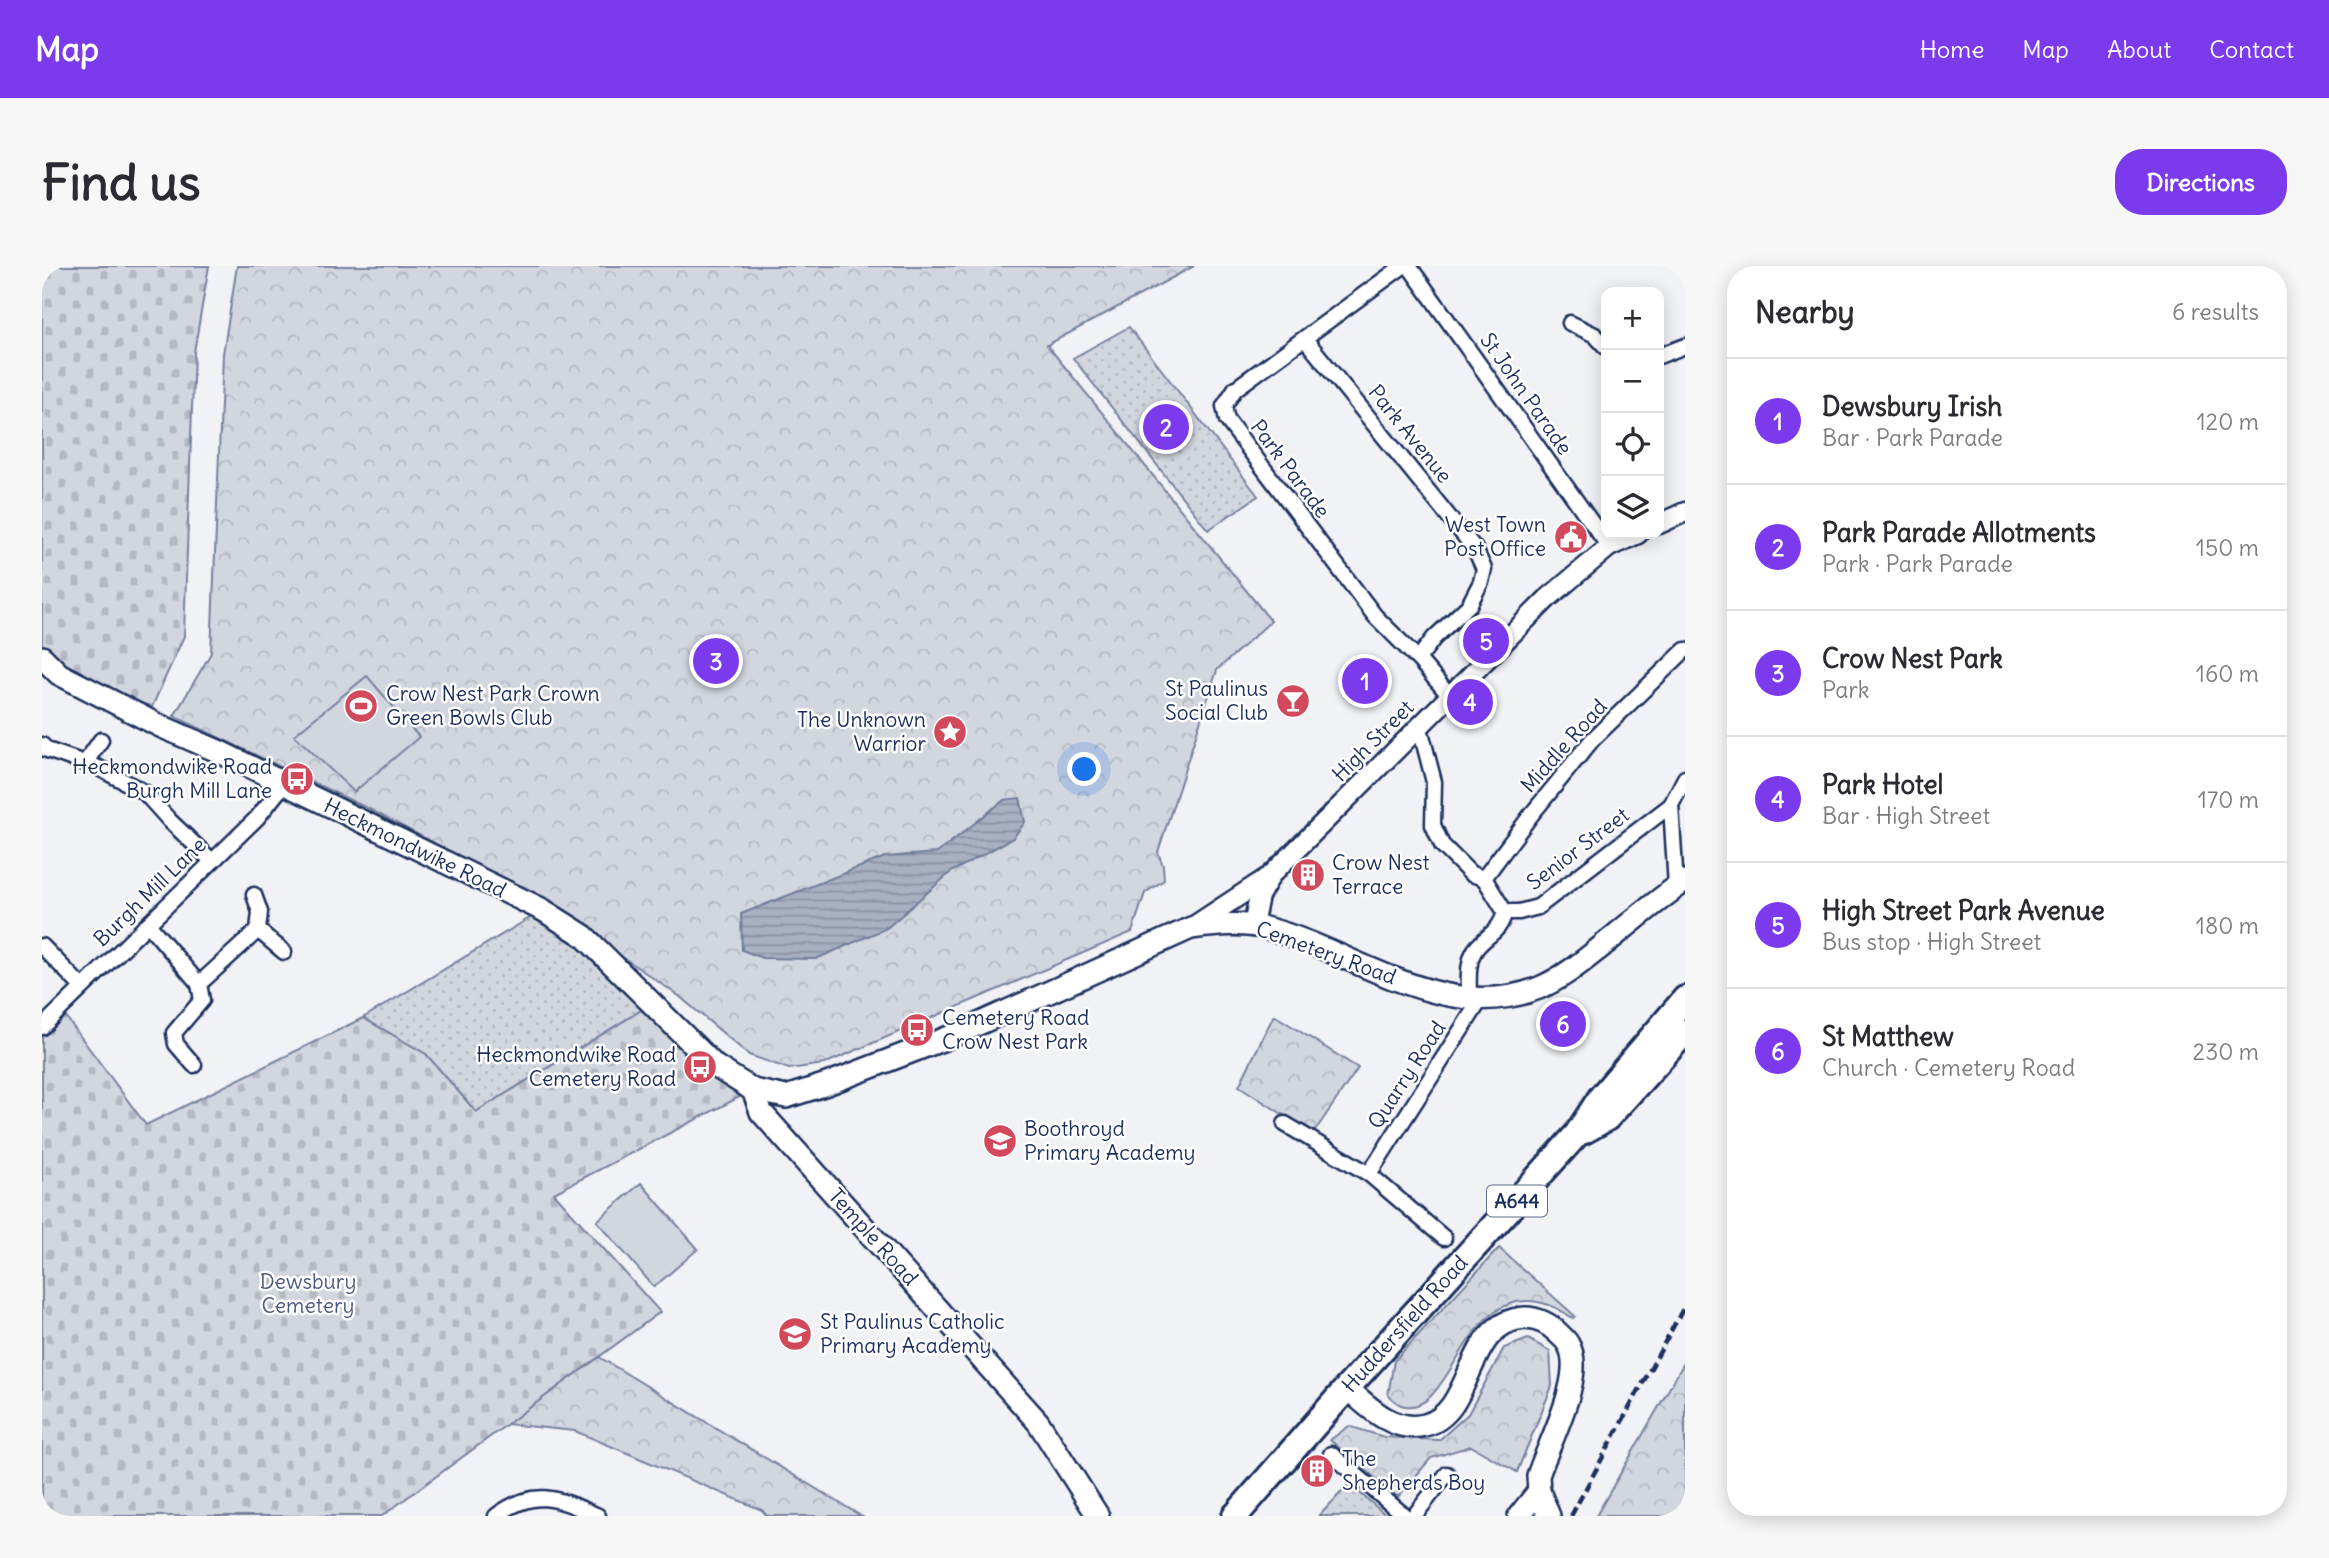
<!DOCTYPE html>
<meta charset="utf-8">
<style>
body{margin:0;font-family:Delius,sans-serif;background:#f7f7f7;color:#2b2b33}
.controls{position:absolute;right:21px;top:21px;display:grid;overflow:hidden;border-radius:14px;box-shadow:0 4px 18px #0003}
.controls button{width:63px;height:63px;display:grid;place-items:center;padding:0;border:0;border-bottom:2px solid #e1e1e2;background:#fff;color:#2b2b33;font:35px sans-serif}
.you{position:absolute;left:1043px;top:504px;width:24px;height:24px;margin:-18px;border:5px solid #fff;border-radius:50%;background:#1a73e8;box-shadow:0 0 0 10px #1a73e833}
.badge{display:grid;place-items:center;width:46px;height:46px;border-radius:50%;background:#7c3aed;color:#fff;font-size:23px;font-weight:700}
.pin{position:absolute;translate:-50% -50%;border:4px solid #fff;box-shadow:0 2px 7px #0006}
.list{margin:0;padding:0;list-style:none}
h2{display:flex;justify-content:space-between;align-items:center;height:91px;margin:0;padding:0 28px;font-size:30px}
h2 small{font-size:23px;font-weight:400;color:#7c7c81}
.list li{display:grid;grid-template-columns:46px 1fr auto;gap:21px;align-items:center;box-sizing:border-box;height:126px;padding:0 28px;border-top:2px solid #e1e1e2}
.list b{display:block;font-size:26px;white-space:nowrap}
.list p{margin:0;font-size:23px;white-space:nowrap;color:#7c7c81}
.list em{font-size:23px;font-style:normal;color:#7c7c81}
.icon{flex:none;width:38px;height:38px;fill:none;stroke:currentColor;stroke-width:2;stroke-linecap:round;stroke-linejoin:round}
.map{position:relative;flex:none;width:1643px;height:1250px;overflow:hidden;border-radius:28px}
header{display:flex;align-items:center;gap:42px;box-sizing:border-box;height:98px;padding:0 35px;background:#7c3aed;color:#fff}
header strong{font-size:33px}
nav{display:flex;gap:38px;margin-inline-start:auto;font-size:24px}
.intro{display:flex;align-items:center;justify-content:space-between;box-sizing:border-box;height:168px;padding:0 42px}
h1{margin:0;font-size:49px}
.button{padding:18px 32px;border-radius:28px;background:#7c3aed;color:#fff;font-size:24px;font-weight:700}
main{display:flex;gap:42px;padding:0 42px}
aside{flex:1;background:#fff;border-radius:28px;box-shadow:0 4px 18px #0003}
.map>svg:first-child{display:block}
.grass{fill:url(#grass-dots);stroke:#76829e;stroke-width:2}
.forest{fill:url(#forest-crowns);stroke:#76829e;stroke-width:2}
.cemetery{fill:url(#cemetery-stones);stroke:#76829e;stroke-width:2}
.pitch{fill:#d2d6df;stroke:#76829e;stroke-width:2}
.water{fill:url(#water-rules);stroke:#707c9a;stroke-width:2}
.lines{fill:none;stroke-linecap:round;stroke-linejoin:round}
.minor-casing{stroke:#1b2f5e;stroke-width:19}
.tertiary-casing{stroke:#1b2f5e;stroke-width:23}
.secondary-casing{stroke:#1b2f5e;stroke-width:26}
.trunk-casing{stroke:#1b2f5e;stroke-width:30}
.minor{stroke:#fff;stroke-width:14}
.tertiary{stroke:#fff;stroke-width:18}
.secondary{stroke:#fff;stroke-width:21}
.trunk{stroke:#fff;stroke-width:24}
.rail{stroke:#1b2f5e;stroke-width:4.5;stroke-dasharray:10 5;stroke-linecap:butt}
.labels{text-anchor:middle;stroke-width:5;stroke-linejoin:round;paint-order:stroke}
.shield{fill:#fff;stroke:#5f6d8e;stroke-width:2}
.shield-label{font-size:19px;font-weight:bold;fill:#1b2f5e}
.street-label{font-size:21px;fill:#1b2f5e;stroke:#fff}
.poi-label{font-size:21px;fill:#1b2f5e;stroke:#fff;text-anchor:start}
.park-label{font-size:21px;fill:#49597e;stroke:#fff}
</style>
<header>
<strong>Map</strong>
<nav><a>Home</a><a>Map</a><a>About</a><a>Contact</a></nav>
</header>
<div class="intro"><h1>Find us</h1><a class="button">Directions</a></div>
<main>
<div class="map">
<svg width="1643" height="1250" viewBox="0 0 1643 1250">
<defs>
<pattern id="grass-dots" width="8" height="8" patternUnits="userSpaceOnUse" patternTransform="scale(1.75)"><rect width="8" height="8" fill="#d2d6df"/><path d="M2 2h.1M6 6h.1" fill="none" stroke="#b4b8c2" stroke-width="1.8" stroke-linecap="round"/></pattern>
<pattern id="forest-crowns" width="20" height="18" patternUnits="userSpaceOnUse" patternTransform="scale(1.75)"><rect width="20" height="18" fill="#d2d6df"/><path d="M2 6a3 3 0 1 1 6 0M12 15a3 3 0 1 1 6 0" fill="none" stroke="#b4b8c2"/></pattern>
<pattern id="cemetery-stones" width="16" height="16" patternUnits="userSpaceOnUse" patternTransform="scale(1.75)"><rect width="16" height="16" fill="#d2d6df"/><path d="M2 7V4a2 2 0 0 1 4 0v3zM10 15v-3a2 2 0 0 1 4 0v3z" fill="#b4b8c2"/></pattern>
<pattern id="water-rules" width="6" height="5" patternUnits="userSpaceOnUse" patternTransform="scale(1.75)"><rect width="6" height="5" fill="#a8b0c2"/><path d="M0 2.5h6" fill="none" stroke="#8890a1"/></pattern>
</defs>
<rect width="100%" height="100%" fill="#f1f2f5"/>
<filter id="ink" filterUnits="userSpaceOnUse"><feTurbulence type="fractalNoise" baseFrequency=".0143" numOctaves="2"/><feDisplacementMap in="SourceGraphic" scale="14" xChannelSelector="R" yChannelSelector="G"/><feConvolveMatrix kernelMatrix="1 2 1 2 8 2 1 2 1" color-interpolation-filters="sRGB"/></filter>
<g filter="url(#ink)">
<!-- grass -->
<g class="grass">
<polygon points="1087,61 1216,230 1166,264 1031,92"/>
<polygon points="501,644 611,737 434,846 384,788 321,752"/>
<polygon points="1307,1218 1345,1250 1277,1250"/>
</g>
<!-- forest -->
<g class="forest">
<polygon points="195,0 1152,0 1005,79 1229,355 1175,404 1116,586 1121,600 1122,614 1103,627 1090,666 782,798 747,803 707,789 637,730 486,626 329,544 132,450 169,387 181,88"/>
<polygon points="1232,749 1316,802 1271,868 1197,820"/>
<path d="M1457,982l76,68 -2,2c-8,-4 -16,-11 -24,-13 -87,-30 -95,117 -148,100 -4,-2 -10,-7 -13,-10l6,-34z"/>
<polygon points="1486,1073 1508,1085 1510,1120 1475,1206 1429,1180 1389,1192 1356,1231 1288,1174 1307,1160 1342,1171 1397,1174 1426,1148 1462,1082"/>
<polygon points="557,1091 819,1250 725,1250 720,1244 533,1165 465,1158"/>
<polygon points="1643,1095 1643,1250 1554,1250"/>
</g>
<!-- cemetery -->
<g class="cemetery">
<polygon points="0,0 167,0 152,86 142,370 110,441 17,408 0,391"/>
<polygon points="611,737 711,824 512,927 618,1046 340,1250 0,1250 0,761 18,743 104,859 321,752 384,788 434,846"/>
</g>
<!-- pitch -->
<g class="pitch">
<polygon points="325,410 377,471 312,526 252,469"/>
<polygon points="599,917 656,983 612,1021 555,955"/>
</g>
<!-- water -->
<polygon class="water" points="978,532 983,556 971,572 909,606 845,662 774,693 720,692 700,684 699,648 843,591 895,587 962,534"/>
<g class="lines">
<!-- minor casing -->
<g class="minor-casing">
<g id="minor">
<polyline points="1361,0 1193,123 1182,140 1185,154 1333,350 1376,393 1407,429"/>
<polyline points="1367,0 1567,281"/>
<polyline points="1528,57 1553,69 1564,81"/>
<polyline points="1263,73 1433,283 1442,303 1439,316 1427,339 1392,372 1376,393"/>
<polyline points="1617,90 1643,80"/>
<path d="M1378,462l14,54 -1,43 9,20 29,29 13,4 21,34c-6,20 -14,20 -27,34 -12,13 -9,36 -9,53"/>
<polyline points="0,479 5,484 57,502 102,526 128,555 170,595"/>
<polyline points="43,497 59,474"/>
<polyline points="1629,539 1634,621"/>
<polyline points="1442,612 1489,549 1550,474 1643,384"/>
<polyline points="1463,646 1477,646 1496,641 1629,539 1643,512"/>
<polyline points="106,658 157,718 216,664 218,646 212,629"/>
<polyline points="216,664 242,686"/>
<polyline points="0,680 40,721"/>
<polyline points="0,761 215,552 242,518"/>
<polyline points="152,799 134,778 132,767 160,734 157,718"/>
<polyline points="1243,858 1327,908 1402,972"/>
<polyline points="1327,908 1439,733"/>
<polyline points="1289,1188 1363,1250"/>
<path d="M454,1250c39,-29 61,-18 102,0"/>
<polyline points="1372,1250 1405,1208"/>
</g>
</g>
<!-- tertiary casing -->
<g class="tertiary-casing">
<g id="tertiary">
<polyline points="1617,258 1643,246"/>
<polyline points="1211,660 1217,630 1227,613"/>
<polyline points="1150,661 1229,609 1505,333 1567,281 1596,268"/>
</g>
</g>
<!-- secondary casing -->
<g class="secondary-casing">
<g id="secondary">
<path d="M0,391l17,17 99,51 62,27 323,158 41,26 131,130 38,24 33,7 41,-13 125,-48 239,-108c26,-3 50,-6 74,0 91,23 178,98 274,60 24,-10 43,-26 62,-41 28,-23 55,-46 84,-66"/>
<polyline points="711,824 719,846 996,1156 1056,1250"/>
<path d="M1305,1122c21,19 47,45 78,37 51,-13 38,-103 100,-107 12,0 25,6 33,15 3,3 8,7 10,11 19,30 -20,100 -30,132l1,15 10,25"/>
<polyline points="1477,1250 1497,1225"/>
</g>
</g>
<!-- trunk casing -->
<g class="trunk-casing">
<g id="trunk">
<polyline points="1542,865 1565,852 1643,766"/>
<polyline points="1193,1250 1305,1122 1535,868 1559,831 1643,733"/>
</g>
</g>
<!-- minor -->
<use href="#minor" class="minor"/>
<!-- tertiary -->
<use href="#tertiary" class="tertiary"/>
<!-- secondary -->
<use href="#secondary" class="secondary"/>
<!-- trunk -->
<use href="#trunk" class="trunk"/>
<!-- rail -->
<polyline class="rail" points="1529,1250 1643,1039"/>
</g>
</g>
<!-- icons -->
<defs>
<g id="civic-disc" transform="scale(1.75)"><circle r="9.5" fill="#d1495b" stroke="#fff"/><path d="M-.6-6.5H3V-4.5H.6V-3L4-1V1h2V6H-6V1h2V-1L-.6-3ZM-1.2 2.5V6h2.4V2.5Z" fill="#fff"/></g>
<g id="bar-disc" transform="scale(1.75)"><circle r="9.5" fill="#d1495b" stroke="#fff"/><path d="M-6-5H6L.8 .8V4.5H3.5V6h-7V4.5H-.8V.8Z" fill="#fff"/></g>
<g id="stadium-disc" transform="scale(1.75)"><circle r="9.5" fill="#d1495b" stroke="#fff"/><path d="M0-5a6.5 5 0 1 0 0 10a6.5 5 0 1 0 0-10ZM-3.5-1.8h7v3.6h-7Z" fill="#fff"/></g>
<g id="sight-disc" transform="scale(1.75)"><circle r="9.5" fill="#d1495b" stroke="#fff"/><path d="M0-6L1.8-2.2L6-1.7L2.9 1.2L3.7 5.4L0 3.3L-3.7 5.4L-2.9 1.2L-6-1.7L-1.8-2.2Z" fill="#fff"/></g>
<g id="bus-disc" transform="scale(1.75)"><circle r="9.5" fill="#d1495b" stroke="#fff"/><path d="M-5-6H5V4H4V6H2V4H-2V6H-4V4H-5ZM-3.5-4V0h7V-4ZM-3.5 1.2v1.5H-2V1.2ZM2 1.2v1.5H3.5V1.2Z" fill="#fff"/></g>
<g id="building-disc" transform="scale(1.75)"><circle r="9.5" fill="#d1495b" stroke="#fff"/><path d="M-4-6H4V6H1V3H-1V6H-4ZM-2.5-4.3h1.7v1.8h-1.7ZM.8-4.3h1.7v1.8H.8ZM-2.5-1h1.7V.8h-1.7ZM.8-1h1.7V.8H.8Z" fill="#fff"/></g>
<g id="school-disc" transform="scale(1.75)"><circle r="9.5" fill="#d1495b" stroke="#fff"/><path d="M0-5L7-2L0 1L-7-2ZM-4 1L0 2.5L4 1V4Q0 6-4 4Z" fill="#fff"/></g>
</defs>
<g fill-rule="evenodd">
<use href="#civic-disc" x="1529" y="271"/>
<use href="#bar-disc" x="1251" y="435"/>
<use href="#stadium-disc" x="319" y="440"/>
<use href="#sight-disc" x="908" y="466"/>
<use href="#bus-disc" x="255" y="513"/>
<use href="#building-disc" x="1266" y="609"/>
<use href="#bus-disc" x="875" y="764"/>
<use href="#bus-disc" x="658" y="801"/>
<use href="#school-disc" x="958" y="875"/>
<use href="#school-disc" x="753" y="1068"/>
<use href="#building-disc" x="1275" y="1205"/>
</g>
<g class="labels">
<!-- shield labels -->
<rect class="shield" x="1445" y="919.5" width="60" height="31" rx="5"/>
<g class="shield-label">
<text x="1475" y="942">A644</text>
</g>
<!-- street labels -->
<g class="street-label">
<text transform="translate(1484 128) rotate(55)" y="7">St John Parade</text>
<text transform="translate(1368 168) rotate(51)" y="7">Park Avenue</text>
<text transform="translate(1248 203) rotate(53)" y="7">Park Parade</text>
<text transform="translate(1331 475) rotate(-45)" y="7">High Street</text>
<text transform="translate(1522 480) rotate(-48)" y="7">Middle Road</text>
<text transform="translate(373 582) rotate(26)" y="7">Heckmondwike Road</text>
<text transform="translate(1536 583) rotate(-37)" y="7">Senior Street</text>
<text transform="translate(108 626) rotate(-44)" y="7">Burgh Mill Lane</text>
<text transform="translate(1284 687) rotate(20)" y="7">Cemetery Road</text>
<text transform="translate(1365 809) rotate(-57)" y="7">Quarry Road</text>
<text transform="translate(831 971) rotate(48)" y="7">Temple Road</text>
<text transform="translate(1363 1058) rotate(-48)" y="7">Huddersfield Road</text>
</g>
<!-- poi labels -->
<g class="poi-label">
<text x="1504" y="266" text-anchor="end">West Town<tspan x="1504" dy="24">Post Office</tspan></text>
<text x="1226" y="430" text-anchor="end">St Paulinus<tspan x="1226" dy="24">Social Club</tspan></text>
<text x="344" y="435">Crow Nest Park Crown<tspan x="344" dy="24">Green Bowls Club</tspan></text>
<text x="884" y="461" text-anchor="end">The Unknown<tspan x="884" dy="24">Warrior</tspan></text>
<text x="230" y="508" text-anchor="end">Heckmondwike Road<tspan x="230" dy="24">Burgh Mill Lane</tspan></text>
<text x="1290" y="604">Crow Nest<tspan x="1290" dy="24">Terrace</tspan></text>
<text x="900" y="759">Cemetery Road<tspan x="900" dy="24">Crow Nest Park</tspan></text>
<text x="634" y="796" text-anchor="end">Heckmondwike Road<tspan x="634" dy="24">Cemetery Road</tspan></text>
<text x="982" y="870">Boothroyd<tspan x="982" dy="24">Primary Academy</tspan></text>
<text x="778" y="1063">St Paulinus Catholic<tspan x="778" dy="24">Primary Academy</tspan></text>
<text x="1300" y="1200">The<tspan x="1300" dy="24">Shepherds Boy</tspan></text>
</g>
<!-- park labels -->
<g class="park-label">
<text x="266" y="1023">Dewsbury<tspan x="266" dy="24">Cemetery</tspan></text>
</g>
</g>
</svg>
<div class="controls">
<button>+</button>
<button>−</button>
<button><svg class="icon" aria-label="locate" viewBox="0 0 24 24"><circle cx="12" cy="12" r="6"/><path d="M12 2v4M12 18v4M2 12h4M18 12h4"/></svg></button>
<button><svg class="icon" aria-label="layers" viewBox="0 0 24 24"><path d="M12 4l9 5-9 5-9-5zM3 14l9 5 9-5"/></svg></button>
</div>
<div class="you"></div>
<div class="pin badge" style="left:1323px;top:415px">1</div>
<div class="pin badge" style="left:1124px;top:161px">2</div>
<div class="pin badge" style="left:674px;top:395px">3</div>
<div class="pin badge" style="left:1428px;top:436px">4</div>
<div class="pin badge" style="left:1444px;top:375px">5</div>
<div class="pin badge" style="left:1521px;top:758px">6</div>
</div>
<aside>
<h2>Nearby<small>6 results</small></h2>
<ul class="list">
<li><span class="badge">1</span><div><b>Dewsbury Irish</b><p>Bar · Park Parade</p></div><em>120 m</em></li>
<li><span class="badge">2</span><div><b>Park Parade Allotments</b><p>Park · Park Parade</p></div><em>150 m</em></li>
<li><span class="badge">3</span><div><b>Crow Nest Park</b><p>Park</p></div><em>160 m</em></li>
<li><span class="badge">4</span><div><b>Park Hotel</b><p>Bar · High Street</p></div><em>170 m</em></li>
<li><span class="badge">5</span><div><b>High Street Park Avenue</b><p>Bus stop · High Street</p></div><em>180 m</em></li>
<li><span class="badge">6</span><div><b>St Matthew</b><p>Church · Cemetery Road</p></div><em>230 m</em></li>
</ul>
</aside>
</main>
